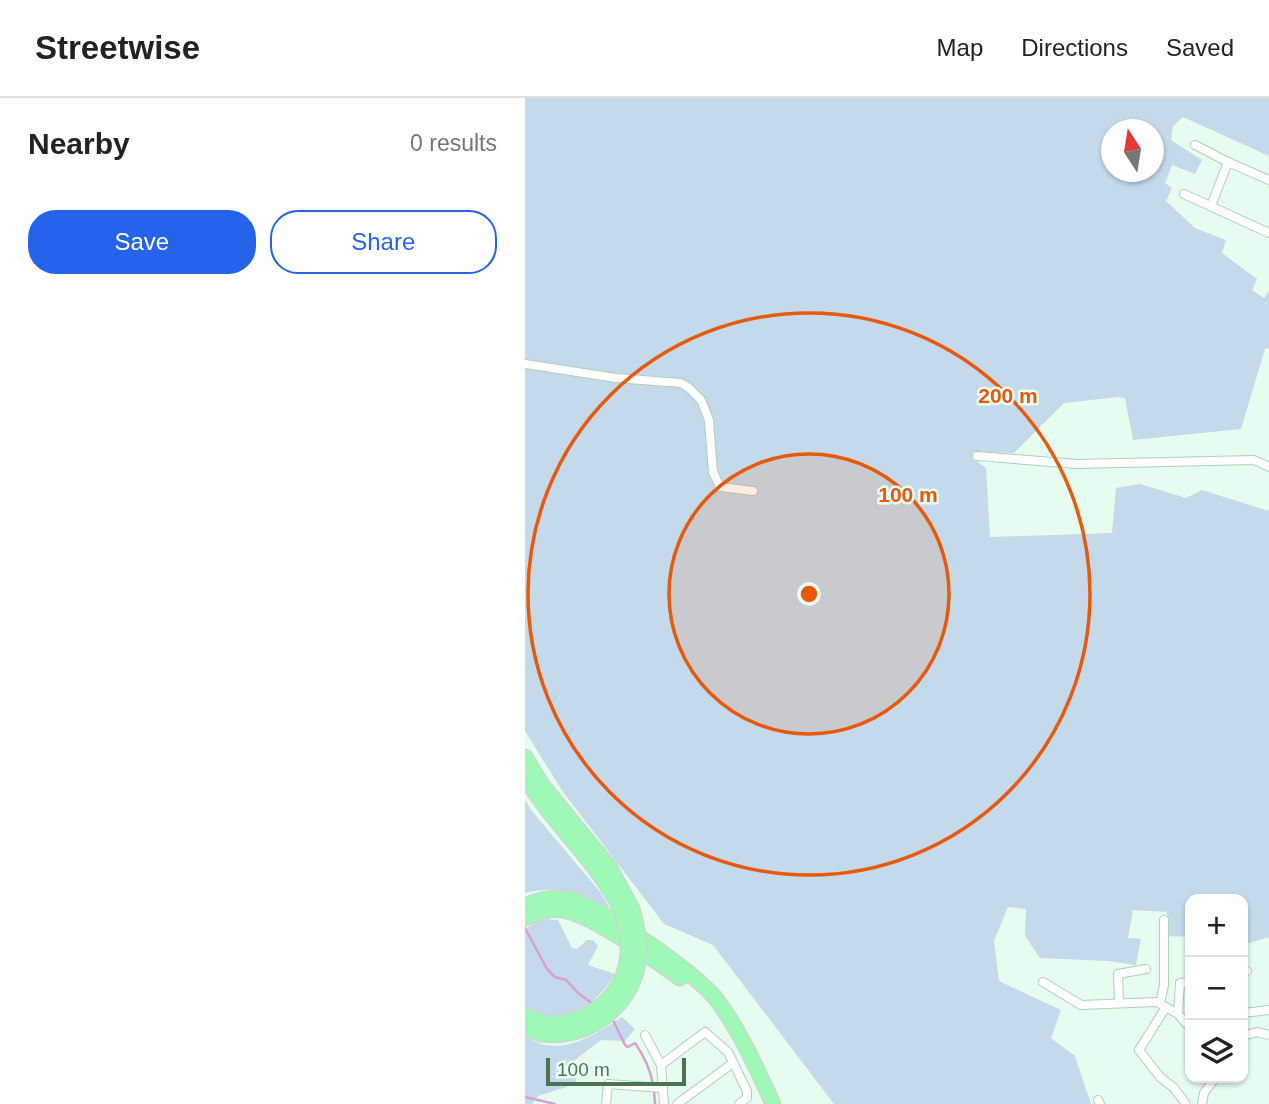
<!DOCTYPE html>
<meta charset="utf-8">
<style>
body{margin:0;font-family:Arial,sans-serif;background:#f2f2f2;color:#222}
.controls{position:absolute;right:21px;bottom:21px;display:grid;overflow:hidden;border-radius:14px;box-shadow:0 2px 5px #0004}
.controls button{width:63px;height:63px;display:grid;place-items:center;padding:0;border:0;border-bottom:2px solid #e0e0e0;background:#fff;color:#222;font:35px sans-serif}
.compass{position:absolute;left:576px;top:21px;width:63px;height:63px;border-radius:50%;background:#fff;box-shadow:0 2px 5px #0004;rotate:348deg}
.scale{position:absolute;left:21px;bottom:18px;width:140px;box-sizing:border-box;padding-left:7px;border:4px solid #4a7552;border-top:0;font-size:19px;line-height:24px;white-space:nowrap;color:#4a7552;-webkit-text-stroke:5px #ebfff4;paint-order:stroke}
.list{margin:0;padding:0;list-style:none}
h2{display:flex;justify-content:space-between;align-items:center;height:91px;margin:0;padding:0 28px;font-size:30px}
h2 small{font-size:23px;font-weight:400;color:#767676}
.actions{display:flex;gap:14px;padding:21px 28px}
.actions a{flex:1;padding:16px 0;border:2px solid #2563eb;border-radius:28px;text-align:center;font-size:24px;color:#2563eb}
.actions .main{background:#2563eb;color:#fff}
.icon{flex:none;width:38px;height:38px;fill:none;stroke:currentColor;stroke-width:2;stroke-linecap:round;stroke-linejoin:round}
.map{position:relative;flex:none;width:744px;height:1006px;overflow:hidden}
header{display:flex;align-items:center;gap:42px;box-sizing:border-box;height:98px;padding:0 35px;background:#fff;border-bottom:2px solid #e0e0e0}
header strong{font-size:33px}
nav{display:flex;gap:38px;margin-inline-start:auto;font-size:24px}
main{display:flex}
aside{flex:1;background:#fff}
.map>svg:first-child{display:block}
.green{fill:#c4daea;fill-rule:evenodd}
.lines{fill:none;stroke-linecap:round;stroke-linejoin:round}
.stream{stroke:#d6a0d7;stroke-width:2.5}
.minor-casing{stroke:#aed0b7;stroke-width:10}
.trunk-casing{stroke:#ccd8cf;stroke-width:17}
.minor{stroke:#fff;stroke-width:8}
.trunk{stroke:#9ef8b6;stroke-width:14}
.trunk-bridge-casing{stroke:#ccd8cf;stroke-width:17;stroke-linecap:butt}
.trunk-bridge{stroke:#9ef8b6;stroke-width:14}
.ring{fill:none;stroke:#e8590c;stroke-width:3.5}
.centre{fill:#e8590c;stroke:#ebfff4;stroke-width:3.5}
.ring-label{font-size:21px;text-anchor:middle;font-weight:bold;fill:#e8590c;stroke:#ebfff4;stroke-width:5;stroke-linejoin:round;paint-order:stroke}
</style>
<header>
<strong>Streetwise</strong>
<nav><a>Map</a><a>Directions</a><a>Saved</a></nav>
</header>
<main>
<aside>
<h2>Nearby<small>0 results</small></h2>
<ul class="list">
</ul>
<div class="actions"><a class="main">Save</a><a>Share</a></div>
</aside>
<div class="map">
<svg width="744" height="1006" viewBox="0 0 744 1006">
<rect width="100%" height="100%" fill="#e5fcef"/>
<!-- green -->
<g class="green">
<path d="M0,0h744v58l-86,-39 -10,9 -2,14 31,20 -7,14 -23,-9 -7,18 7,5 -6,13 29,27 31,12 -4,13 35,26 -5,11 12,8 5,-7v57l-4,1 -24,80 -108,11 -8,-42 -7,-1 -54,6 -50,50 -41,-1 1,7 12,9 4,69 122,-4 4,-45 24,-4 46,14 16,-8 67,21v426l-26,8v-46h-53v38l-22,-1 -1,-24 -34,-2 -5,28 13,1 -5,26 -28,-4 -68,-3 -15,-22 1,-27 -18,-2 -14,34 5,40 62,29 -10,28 24,18 16,48h-257l-121,-159 -49,-21 -101,-132 -38,-61zM586,32h42v42h-42z"/>
<path d="M0,701l6,11 70,83 9,16c-32,-16 -48,-24 -85,-16z"/>
<path d="M22,821l11,1 14,28 5,1 10,-9h6l5,6 -10,19 27,9c-19,33 -54,56 -90,32v-77l11,-7z"/>
<path d="M97,919l13,12 -10,12 -24,-1 -26,20 1,24 -38,12 -6,8h-7v-68c6,3 14,8 20,9 28,5 56,-14 77,-28z"/>
</g>
<g class="lines">
<!-- stream -->
<g class="stream">
<polyline points="0,830 22,871 30,879 41,882 53,895 68,906"/>
<path d="M87,920l13,27 3,2 7,-4c9,13 15,25 18,41"/>
<polyline points="129,993 130,1006"/>
<polyline points="0,999 30,1006"/>
</g>
<!-- minor casing -->
<g class="minor-casing">
<g id="minor">
<polyline points="670,47 703,64"/>
<polyline points="659,96 744,135"/>
<polyline points="686,108 703,64 744,82"/>
<polyline points="0,266 91,280 156,285 164,290 176,302 184,322 188,374 195,389 228,393"/>
<polyline points="452,358 552,366 729,362 744,369"/>
<polyline points="718,874 722,873"/>
<polyline points="518,884 556,907 632,904 653,916 665,930"/>
<polyline points="594,904 593,876 621,871"/>
<polyline points="635,905 639,887 639,822"/>
<polyline points="641,909 614,952 635,979 649,990 661,1006"/>
<polyline points="718,915 744,912"/>
<polyline points="653,916 655,885 665,884"/>
<polyline points="120,937 136,967 139,1006"/>
<polyline points="718,938 732,934 744,937"/>
<polyline points="136,967 180,934 203,954 222,993 222,1000 214,1006"/>
<polyline points="573,1002 575,1006"/>
<polyline points="81,1006 83,986 138,990"/>
<polyline points="152,1006 208,965"/>
<polyline points="677,1006 679,995 690,980"/>
</g>
</g>
<!-- trunk casing -->
<g class="trunk-casing">
<g id="trunk">
<polyline points="0,659 17,687 85,770 107,811"/>
<path d="M0,679c28,48 73,84 97,135"/>
<path d="M0,808c13,-6 28,-9 42,-7 32,6 129,74 150,101 23,31 40,69 56,104"/>
<path d="M0,820c12,-5 23,-10 37,-8 30,4 91,49 118,68"/>
<polyline points="0,917 19,925"/>
<polyline points="0,929 16,936"/>
</g>
</g>
<!-- minor -->
<use href="#minor" class="minor"/>
<!-- trunk -->
<use href="#trunk" class="trunk"/>
<!-- trunk-bridge casing -->
<g class="trunk-bridge-casing">
<g id="trunk-bridge">
<path d="M19,925c38,5 77,-23 83,-62 3,-17 -1,-33 -5,-49"/>
<path d="M16,936c45,6 89,-25 97,-71 3,-18 -1,-37 -6,-54"/>
</g>
</g>
<!-- trunk-bridge -->
<use href="#trunk-bridge" class="trunk-bridge"/>
</g>
<!-- distance rings -->
<circle cx="284" cy="496" r="140" fill="#e8590c" fill-opacity=".12"/>
<g class="ring">
<circle cx="284" cy="496" r="140"/>
<circle cx="284" cy="496" r="281"/>
</g>
<circle cx="284" cy="496" r="10" class="centre"/>
<g class="ring-label">
<text x="483" y="305">200 m</text>
<text x="383" y="404">100 m</text>
</g>
</svg>
<div class="controls">
<button>+</button>
<button>−</button>
<button><svg class="icon" aria-label="layers" viewBox="0 0 24 24"><path d="M12 4l9 5-9 5-9-5zM3 14l9 5 9-5"/></svg></button>
</div>
<svg class="compass" viewBox="-18 -18 36 36"><path d="M0-13l5 13h-10z" fill="#e53935"/><path d="M0 13l5-13h-10z" fill="#767676"/></svg>
<div class="scale">100 m</div>
</div>
</main>
